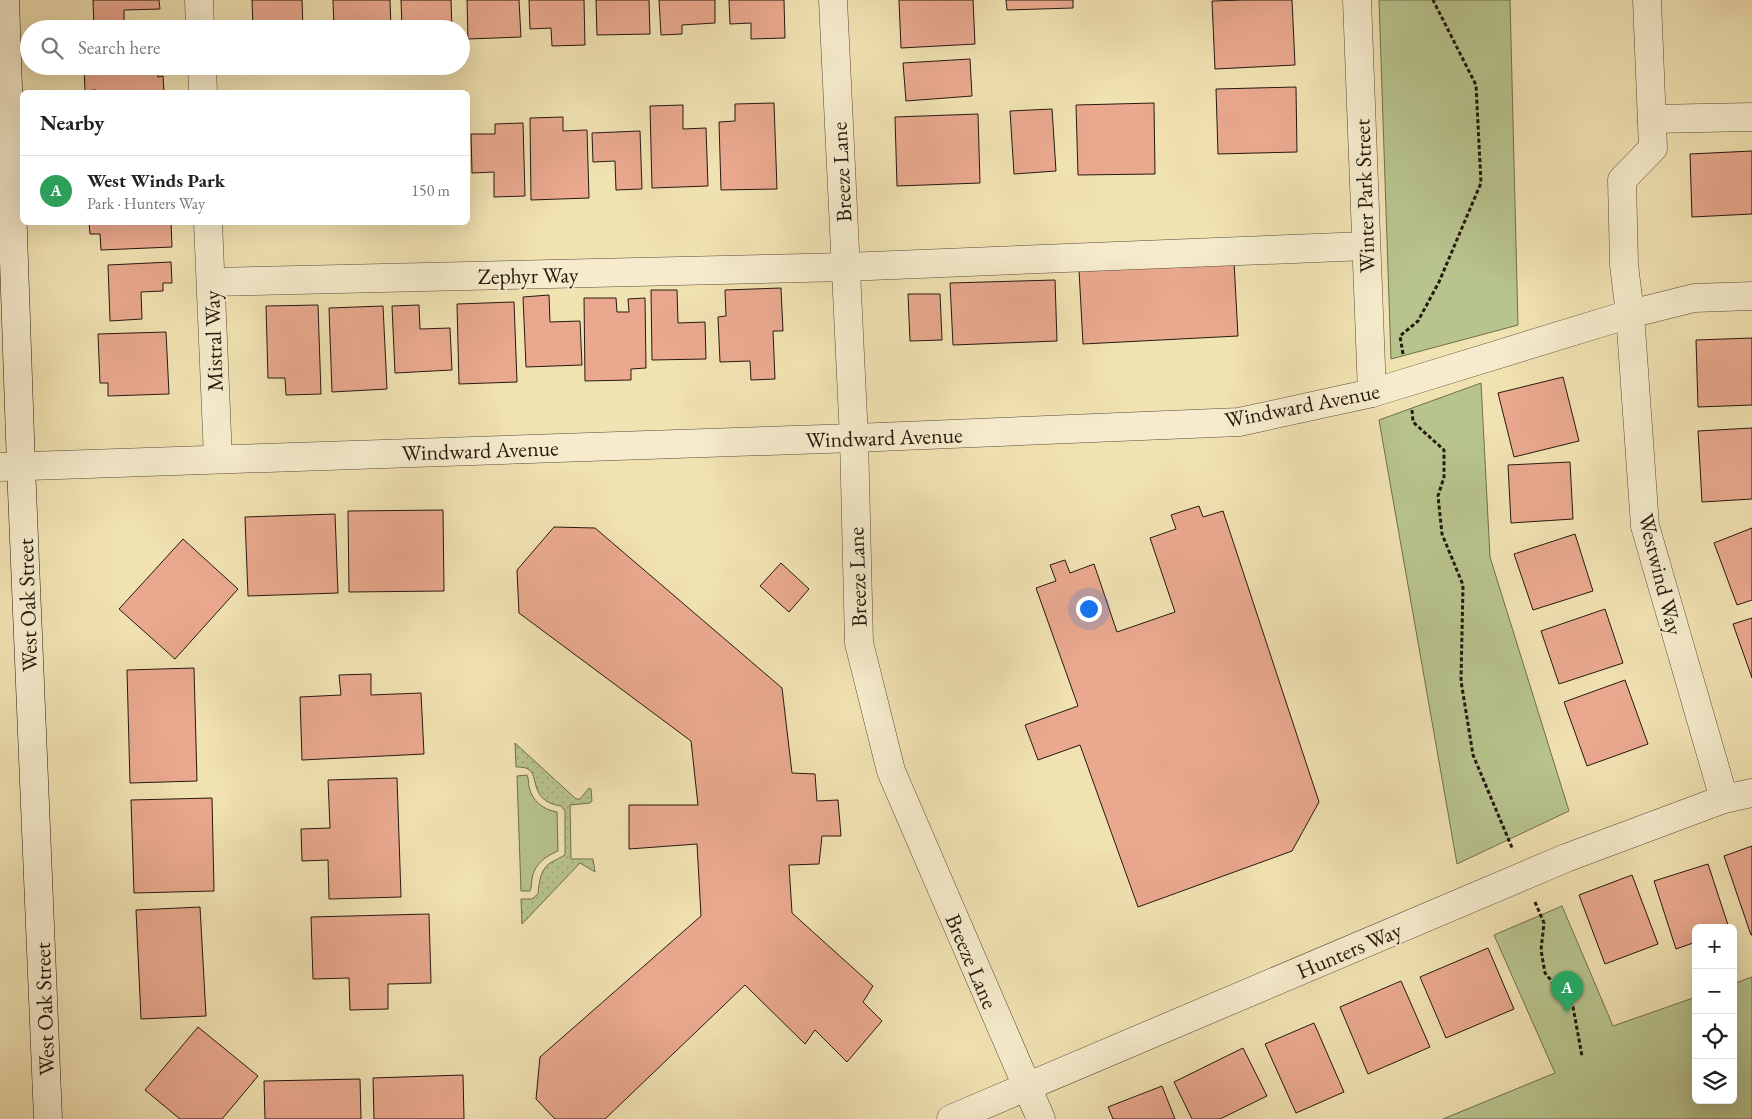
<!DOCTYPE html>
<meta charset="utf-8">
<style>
body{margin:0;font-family:"EB Garamond",serif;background:#f6f6f6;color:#222}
.controls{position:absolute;right:15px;bottom:15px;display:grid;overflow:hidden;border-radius:8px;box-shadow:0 5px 20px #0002}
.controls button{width:45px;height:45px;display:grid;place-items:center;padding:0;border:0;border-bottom:1px solid #e0e0e0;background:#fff;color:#222;font:25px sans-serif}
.you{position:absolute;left:1088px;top:608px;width:18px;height:18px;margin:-12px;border:4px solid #fff;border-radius:50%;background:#1a73e8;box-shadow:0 0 0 8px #1a73e833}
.badge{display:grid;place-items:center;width:32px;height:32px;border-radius:50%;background:#8f2418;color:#fff;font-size:16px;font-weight:700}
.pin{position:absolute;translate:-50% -41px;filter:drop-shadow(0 1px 2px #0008)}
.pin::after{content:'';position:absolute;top:26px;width:18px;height:15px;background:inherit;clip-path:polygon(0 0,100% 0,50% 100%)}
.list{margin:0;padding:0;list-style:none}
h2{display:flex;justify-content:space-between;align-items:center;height:65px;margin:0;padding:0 20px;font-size:21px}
h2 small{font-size:16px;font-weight:400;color:#767676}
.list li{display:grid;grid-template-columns:32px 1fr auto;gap:15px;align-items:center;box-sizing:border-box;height:70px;padding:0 20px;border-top:1px solid #e0e0e0}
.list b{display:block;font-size:19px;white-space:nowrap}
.list p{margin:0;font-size:16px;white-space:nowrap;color:#767676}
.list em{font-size:16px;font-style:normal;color:#767676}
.icon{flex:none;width:28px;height:28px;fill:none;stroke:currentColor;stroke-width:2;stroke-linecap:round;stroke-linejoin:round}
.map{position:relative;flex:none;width:1752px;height:1119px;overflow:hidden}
.search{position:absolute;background:#fff;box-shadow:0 5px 20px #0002;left:20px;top:20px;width:450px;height:55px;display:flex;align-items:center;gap:12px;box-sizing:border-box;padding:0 18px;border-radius:28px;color:#767676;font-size:19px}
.panel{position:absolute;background:#fff;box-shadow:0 5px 20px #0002;left:20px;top:90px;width:450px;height:135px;border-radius:8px}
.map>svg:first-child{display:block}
.green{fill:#b8c48e;stroke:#6e6e4e}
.garden{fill:url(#garden-dots);stroke:#6e6e4e}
.building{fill:#eaa98f;stroke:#25190f}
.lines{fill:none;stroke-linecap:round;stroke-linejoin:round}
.street-casing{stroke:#584b38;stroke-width:29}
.secondary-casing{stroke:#25190f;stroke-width:29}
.path{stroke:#25190f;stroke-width:3;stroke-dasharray:4 2.5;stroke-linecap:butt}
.street{stroke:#f6eccd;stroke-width:28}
.secondary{stroke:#f6eccd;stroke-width:28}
.labels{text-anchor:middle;stroke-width:4;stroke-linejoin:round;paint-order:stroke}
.street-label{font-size:22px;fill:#25190f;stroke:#f6eccd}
</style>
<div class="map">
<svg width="1752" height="1119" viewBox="0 0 1752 1119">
<defs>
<pattern id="garden-dots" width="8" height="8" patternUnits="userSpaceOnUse" patternTransform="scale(1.25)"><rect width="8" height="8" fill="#b8c48e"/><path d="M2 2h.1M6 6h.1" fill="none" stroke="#9ea879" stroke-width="1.8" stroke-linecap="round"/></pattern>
</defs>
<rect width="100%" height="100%" fill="#f1e2b2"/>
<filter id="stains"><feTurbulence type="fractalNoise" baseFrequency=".004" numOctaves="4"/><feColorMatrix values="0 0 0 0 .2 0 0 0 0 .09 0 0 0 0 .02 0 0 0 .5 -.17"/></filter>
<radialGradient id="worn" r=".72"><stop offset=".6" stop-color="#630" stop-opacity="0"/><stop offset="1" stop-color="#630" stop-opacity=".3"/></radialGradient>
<!-- green -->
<g class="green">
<polygon points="1379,0 1510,0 1518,325 1391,359"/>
<polygon points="1481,383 1490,557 1569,811 1457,864 1379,420"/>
<path d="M527,775c2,4 1,7 2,12 3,14 15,23 28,25l1,39c-12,5 -24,13 -26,28 -1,5 0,7 -2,12h-9l-4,-115z"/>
<polygon points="1562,906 1613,1026 1696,997 1696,1100 1733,1100 1733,984 1752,977 1752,1119 1443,1119 1555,1073 1494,935"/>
</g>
<!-- garden -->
<path class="garden" d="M515,743l61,56h4l9,-11 2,1 1,12 -2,2 -20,2 1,54h22l2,13 -15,-9 -58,61 -1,-25h11l6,-5c1,-11 2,-24 12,-31 5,-3 10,-5 15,-8v-44l-4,-5c-33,-5 -21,-31 -33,-37 -3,-2 -9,-2 -12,-2z"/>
<!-- building -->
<g class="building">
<polygon points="93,0 159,0 160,9 124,10 124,29 94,29"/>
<polygon points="252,0 302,0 303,29 253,29"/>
<polygon points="333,0 390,0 391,29 334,29"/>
<polygon points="401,0 451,0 452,29 402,29"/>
<polygon points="467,0 519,0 521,37 468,39"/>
<polygon points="529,0 584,0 585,45 552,46 551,28 530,29"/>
<polygon points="596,0 649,0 650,34 597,35"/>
<polygon points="659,0 715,0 715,23 682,25 682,34 661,35"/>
<polygon points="729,0 784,0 785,38 751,39 751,23 730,24"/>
<polygon points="899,0 973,0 975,44 901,48"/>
<polygon points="1006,0 1073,0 1073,8 1007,10"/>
<polygon points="1244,0 1292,0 1295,65 1215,69 1212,1"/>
<polygon points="970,59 972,96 906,101 903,63"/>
<polygon points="84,66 158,66 158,77 163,76 164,92 96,92 96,90 85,91"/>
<polygon points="1296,87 1297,152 1218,154 1216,89"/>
<polygon points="774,103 777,189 721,190 719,122 735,121 735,104"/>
<polygon points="1154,103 1155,174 1078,175 1076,105"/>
<polygon points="683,105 683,129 706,128 708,186 652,188 650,106"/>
<polygon points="1052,109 1056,171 1014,174 1010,111"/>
<polygon points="978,114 980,183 897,186 895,117"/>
<polygon points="563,117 563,131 587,130 589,198 531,200 530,118"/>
<polygon points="523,123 525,196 494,197 494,172 472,173 471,134 495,134 495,124"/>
<polygon points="640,131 642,189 616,190 615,161 593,162 592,133"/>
<polygon points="1752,151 1752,214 1692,217 1690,154"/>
<polygon points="89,222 171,222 172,247 101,250 100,234 90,234"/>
<polygon points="171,262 172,283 163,283 163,291 141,292 142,319 110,321 108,265"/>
<polygon points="1234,262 1238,336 1083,344 1079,270"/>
<polygon points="1055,280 1057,341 953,345 950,283"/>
<polygon points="781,288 783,331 773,331 775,379 751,380 750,361 720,362 718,317 726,316 725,290"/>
<polygon points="651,290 677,290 678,323 705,322 706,359 652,360"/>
<polygon points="908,294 940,294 942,340 910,341"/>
<polygon points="549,295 550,322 580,321 582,365 526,367 523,297"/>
<polygon points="584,298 616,298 617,312 629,312 628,299 645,298 646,368 631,369 631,380 585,381"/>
<polygon points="514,302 517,382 459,384 457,304"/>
<polygon points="318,305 321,394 286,395 285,378 268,378 266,306"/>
<polygon points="419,305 420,329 450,328 452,370 395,373 392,306"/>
<polygon points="383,306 387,389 332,392 329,308"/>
<polygon points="166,332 169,394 108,396 108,383 100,383 98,334"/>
<polygon points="1752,338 1752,405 1698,407 1696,340"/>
<polygon points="1563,377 1579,441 1514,457 1498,393"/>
<polygon points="1752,428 1752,499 1702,502 1698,431"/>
<polygon points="1570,462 1573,519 1511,523 1508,465"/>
<polygon points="1199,506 1203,517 1223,511 1319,802 1292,851 1138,907 1080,745 1038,760 1025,725 1078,706 1036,588 1056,581 1050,565 1065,560 1070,573 1094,564 1117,632 1175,612 1150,538 1176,529 1171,515"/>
<polygon points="443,510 444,591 349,592 348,511"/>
<polygon points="335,514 338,593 248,596 245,517"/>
<polygon points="554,527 595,528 782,688 792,773 815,774 817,801 838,800 841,836 822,836 819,864 789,865 792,913 873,986 863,1002 882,1021 847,1062 815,1030 805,1044 745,985 605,1119 555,1119 536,1099 540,1057 701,916 697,844 629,849 629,805 698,805 691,741 519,613 517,570"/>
<polygon points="1752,528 1752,600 1737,605 1714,543"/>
<polygon points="1575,534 1593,591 1533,610 1514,554"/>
<polygon points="183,539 238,589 175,659 119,609"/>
<polygon points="781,563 809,589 789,612 760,586"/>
<polygon points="1605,609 1623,663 1559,684 1541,631"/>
<polygon points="1752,618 1752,678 1733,624"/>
<polygon points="194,668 197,781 130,783 127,670"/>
<polygon points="371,674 371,695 421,693 424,754 302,760 300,697 341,695 339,675"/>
<polygon points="1625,680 1648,744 1587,766 1564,702"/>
<polygon points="397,778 401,897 329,899 328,860 302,861 301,829 330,828 328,780"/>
<polygon points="212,798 214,891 134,893 131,800"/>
<polygon points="1752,846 1752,935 1751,935 1724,856"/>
<polygon points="1708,864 1729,928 1696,928 1696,942 1676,949 1654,881"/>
<polygon points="1632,875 1658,944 1605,964 1579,895"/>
<polygon points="200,907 206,1016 141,1019 136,910"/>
<polygon points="429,914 431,983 388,984 388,1009 350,1010 349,978 313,979 311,917"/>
<polygon points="1488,948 1514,1009 1446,1038 1420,977"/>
<polygon points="1401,981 1430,1047 1368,1074 1340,1007"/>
<polygon points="1314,1023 1344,1092 1296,1113 1265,1044"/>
<polygon points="198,1027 258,1076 222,1119 180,1119 145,1090"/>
<polygon points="1243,1048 1267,1096 1220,1119 1192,1119 1174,1082"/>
<polygon points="463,1075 464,1119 374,1119 373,1078"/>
<polygon points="360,1079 361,1119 265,1119 264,1081"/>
<polygon points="1162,1086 1175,1119 1113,1119 1108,1107"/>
</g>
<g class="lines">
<!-- street casing -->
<g class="street-casing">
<g id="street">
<polyline points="199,0 200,29"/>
<polyline points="833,0 854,438 859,643 891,771 1041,1119"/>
<polyline points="1357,0 1372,393"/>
<polyline points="1647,0 1653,148 1622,180 1624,265 1630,314 1645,526 1724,799"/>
<polyline points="202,66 203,92"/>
<polyline points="1652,119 1752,117"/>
<polyline points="208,222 218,459"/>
<polyline points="211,282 845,267 1366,246"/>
<polyline points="0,467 854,438 1239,422 1372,393 1630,314 1694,298 1752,296"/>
<polyline points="951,1119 1566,858 1724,799 1752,793"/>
</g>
</g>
<!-- secondary casing -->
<g class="secondary-casing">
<polyline id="secondary" points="5,0 21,466 48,1119"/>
</g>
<!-- path -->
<g class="path">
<polyline points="1403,354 1400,336 1418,321 1439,282 1481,183 1476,85 1433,0"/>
<polyline points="1412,410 1413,422 1444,450 1444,477 1438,496 1442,534 1463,585 1461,681 1473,755 1513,850"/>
<polyline points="1535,902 1544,923 1541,950 1545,973 1573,1007 1582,1056"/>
</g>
<!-- street -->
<use href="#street" class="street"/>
<!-- secondary -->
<use href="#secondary" class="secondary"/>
</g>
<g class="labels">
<!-- street labels -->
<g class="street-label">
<text transform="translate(841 172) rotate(-93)" y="8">Breeze Lane</text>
<text transform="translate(1364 196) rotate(-92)" y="8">Winter Park Street</text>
<text transform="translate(528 275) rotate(-1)" y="8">Zephyr Way</text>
<text transform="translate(213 341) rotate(-92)" y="8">Mistral Way</text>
<text transform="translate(1302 405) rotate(-11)" y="8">Windward Avenue</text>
<text transform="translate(884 437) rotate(-2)" y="8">Windward Avenue</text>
<text transform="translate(480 450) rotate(-2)" y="8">Windward Avenue</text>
<text transform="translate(1661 574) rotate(76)" y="8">Westwind Way</text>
<text transform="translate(857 577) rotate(-92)" y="8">Breeze Lane</text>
<text transform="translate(27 605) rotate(-92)" y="8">West Oak Street</text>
<text transform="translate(1349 950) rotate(-23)" y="8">Hunters Way</text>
<text transform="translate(972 961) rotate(67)" y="8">Breeze Lane</text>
<text transform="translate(44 1009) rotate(-92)" y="8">West Oak Street</text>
</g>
</g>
<rect width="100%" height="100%" filter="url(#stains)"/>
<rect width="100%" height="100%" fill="url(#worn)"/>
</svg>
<div class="controls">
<button>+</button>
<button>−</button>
<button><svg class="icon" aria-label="locate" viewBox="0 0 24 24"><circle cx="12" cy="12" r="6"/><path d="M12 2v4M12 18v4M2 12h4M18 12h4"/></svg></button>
<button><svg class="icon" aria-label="layers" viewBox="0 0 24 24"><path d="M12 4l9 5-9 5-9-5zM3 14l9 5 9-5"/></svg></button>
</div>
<div class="you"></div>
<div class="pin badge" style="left:1567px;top:1012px;background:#2e9e5b">A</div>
<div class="search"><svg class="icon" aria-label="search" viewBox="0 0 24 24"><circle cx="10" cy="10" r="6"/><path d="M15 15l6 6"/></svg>Search here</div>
<section class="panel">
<h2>Nearby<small></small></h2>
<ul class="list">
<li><span class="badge" style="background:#2e9e5b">A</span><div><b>West Winds Park</b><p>Park · Hunters Way</p></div><em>150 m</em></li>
</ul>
</section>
</div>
